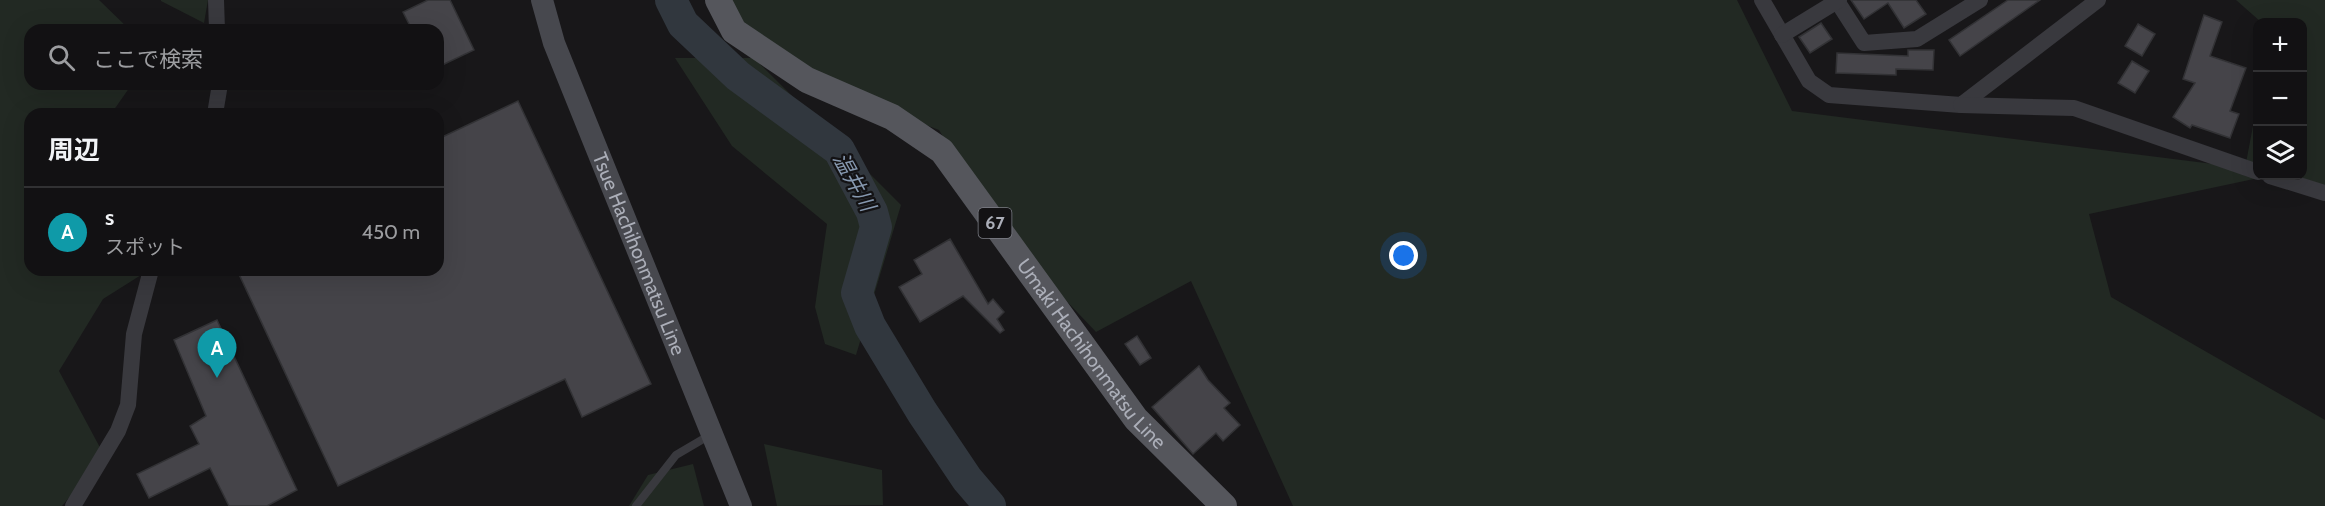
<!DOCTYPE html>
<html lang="ja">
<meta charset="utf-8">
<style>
body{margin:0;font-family:Cabin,"Noto Sans JP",sans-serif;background:#1b1a1c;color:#f1f3f6}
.controls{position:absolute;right:18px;top:18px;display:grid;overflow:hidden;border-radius:12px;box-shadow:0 6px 24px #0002}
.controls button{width:54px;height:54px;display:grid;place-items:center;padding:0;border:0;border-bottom:2px solid #313133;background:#121113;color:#f1f3f6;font:30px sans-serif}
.you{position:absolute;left:1404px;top:256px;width:21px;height:21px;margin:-15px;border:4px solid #fff;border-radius:50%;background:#1a73e8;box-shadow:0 0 0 9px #1a73e833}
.badge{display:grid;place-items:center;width:39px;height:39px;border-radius:50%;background:#e0ba49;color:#fff;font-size:20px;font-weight:700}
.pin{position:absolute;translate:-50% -50px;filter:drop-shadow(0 2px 3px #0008)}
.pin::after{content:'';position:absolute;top:32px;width:21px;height:18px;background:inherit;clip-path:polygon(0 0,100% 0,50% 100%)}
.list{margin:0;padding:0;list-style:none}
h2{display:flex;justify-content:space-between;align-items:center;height:78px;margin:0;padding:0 24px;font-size:26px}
h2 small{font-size:20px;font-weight:400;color:#9c9da0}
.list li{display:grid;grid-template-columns:39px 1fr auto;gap:18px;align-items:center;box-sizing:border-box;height:90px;padding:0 24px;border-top:2px solid #313133}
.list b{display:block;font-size:22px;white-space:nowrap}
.list p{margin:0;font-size:20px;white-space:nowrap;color:#9c9da0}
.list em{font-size:20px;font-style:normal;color:#9c9da0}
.icon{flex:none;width:33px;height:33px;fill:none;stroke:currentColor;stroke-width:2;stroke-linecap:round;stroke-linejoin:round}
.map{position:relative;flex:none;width:2325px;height:506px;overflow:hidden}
.search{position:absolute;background:#121113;box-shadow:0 6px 24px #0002;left:24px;top:24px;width:420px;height:66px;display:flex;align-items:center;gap:15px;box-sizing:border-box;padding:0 21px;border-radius:18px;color:#9c9da0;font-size:22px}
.panel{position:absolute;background:#121113;box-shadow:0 6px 24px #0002;left:24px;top:108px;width:420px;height:168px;border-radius:18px}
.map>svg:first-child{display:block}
.green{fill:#222923}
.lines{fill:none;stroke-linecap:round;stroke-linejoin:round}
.river{stroke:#31373e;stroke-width:32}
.building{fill:#454449;stroke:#323235;stroke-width:1.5}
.lane{stroke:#39393e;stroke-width:8}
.street{stroke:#39393e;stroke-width:16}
.secondary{stroke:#47484e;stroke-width:22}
.primary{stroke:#55565c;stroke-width:26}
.labels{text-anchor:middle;stroke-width:4.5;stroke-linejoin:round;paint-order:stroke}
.shield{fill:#131214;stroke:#7d7f87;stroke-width:1.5}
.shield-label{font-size:18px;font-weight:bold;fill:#abaeb8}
.street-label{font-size:20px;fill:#abaeb8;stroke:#131214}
.water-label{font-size:21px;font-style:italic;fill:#8698af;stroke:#131214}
</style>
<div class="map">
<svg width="2325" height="506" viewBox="0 0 2325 506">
<rect width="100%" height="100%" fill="#181719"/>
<!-- green -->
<g class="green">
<polygon points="0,0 99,0 130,30 30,30 30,84 132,84 111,114 30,114 30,270 149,270 103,299 59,371 104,455 62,506 0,506"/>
<polygon points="161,0 208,0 204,23 161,1"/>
<polygon points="730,0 1737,0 1792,111 2245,168 2257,105 2258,176 2302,176 2302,22 2261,22 2236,0 2325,0 2325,193 2268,176 2089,214 2111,297 2325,420 2325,506 1293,506 1191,281 1096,332 1000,231 939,130 807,80 733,16"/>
<polygon points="675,58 754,58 901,205 856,355 825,344 815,307 827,224 732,146"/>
<polygon points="764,444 882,470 883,505 777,506"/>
<polygon points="693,464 704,506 629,506 648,475"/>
</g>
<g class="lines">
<!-- river -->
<polyline class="river" points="671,0 683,24 738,76 839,150 872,212 876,227 857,293 870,326 922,412 967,479 990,506"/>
</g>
<!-- building -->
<g class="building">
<polygon points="428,0 450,0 474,50 438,67 438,30 412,30 403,12"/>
<polygon points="1851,0 1916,0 1926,14 1904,28 1888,3 1864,19"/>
<polygon points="2008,0 2040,0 1960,56 1949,40"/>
<polygon points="2204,15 2222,22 2210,56 2246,68 2230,111 2239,114 2230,138 2192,125 2190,128 2173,117 2195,83 2183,79"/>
<polygon points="1821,23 1832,39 1810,53 1799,37"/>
<polygon points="2138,24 2155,34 2142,56 2125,46"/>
<polygon points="1908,50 1934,50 1933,70 1896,69 1896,75 1836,73 1837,53 1908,56"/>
<polygon points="2132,61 2149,71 2135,93 2118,83"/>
<polygon points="518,101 651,384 582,417 565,379 338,486 237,270 438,270 438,139"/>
<polygon points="950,239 988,304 993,299 1004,312 997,319 1004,330 1000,333 963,296 920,322 899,287 922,274 914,260"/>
<polygon points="217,320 297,490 267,506 229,506 210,468 149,498 137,474 199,444 190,426 206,416 174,340"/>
<polygon points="1137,336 1151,358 1140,365 1125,344"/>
<polygon points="1199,366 1208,380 1230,403 1224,408 1240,425 1223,441 1216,433 1193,454 1152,407"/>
</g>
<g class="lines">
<!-- lane -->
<polyline class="lane" points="636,506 676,455 710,435"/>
<!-- street -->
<g class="street">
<polyline points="216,0 217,30"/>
<polyline points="1762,0 1809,81 1829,95 1961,105 2098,0"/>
<polyline points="1837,1 1864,43 1917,39 1980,0"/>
<polyline points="1782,35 1839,0"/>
<polyline points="1961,105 2074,108 2258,172"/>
<polyline points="215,114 220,84"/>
<polyline points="2270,176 2325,193"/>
<polyline points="73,506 118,431 128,405 134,334 151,270"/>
</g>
<!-- secondary -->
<path class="secondary" id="s1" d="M542,0l12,43 187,463"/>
<!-- primary -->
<path class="primary" id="s2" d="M718,0l16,31 73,49 85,37 50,34 194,268 88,87"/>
</g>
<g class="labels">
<!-- shield labels -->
<rect class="shield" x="978.5" y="208" width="33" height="30" rx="4.5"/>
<g class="shield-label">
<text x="995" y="229">67</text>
</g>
<!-- street labels -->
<g class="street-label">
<text dy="7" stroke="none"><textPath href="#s1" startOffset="272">Tsue Hachihonmatsu Line</textPath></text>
<text dy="7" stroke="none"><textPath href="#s2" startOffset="528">Umaki Hachihonmatsu Line</textPath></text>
</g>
<!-- water labels -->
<g class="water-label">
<text transform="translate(854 182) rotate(61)" y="7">温井川</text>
</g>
</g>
</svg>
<div class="controls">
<button>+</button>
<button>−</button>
<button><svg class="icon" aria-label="layers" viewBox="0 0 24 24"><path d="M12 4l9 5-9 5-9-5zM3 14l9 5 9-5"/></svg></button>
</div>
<div class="you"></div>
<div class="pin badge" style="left:217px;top:378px;background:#0f9aa8">A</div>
<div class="search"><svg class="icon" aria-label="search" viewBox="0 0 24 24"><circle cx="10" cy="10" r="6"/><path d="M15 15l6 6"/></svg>ここで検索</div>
<section class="panel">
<h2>周辺<small></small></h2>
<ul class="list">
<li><span class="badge" style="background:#0f9aa8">A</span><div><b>s</b><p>スポット</p></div><em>450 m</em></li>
</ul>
</section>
</div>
